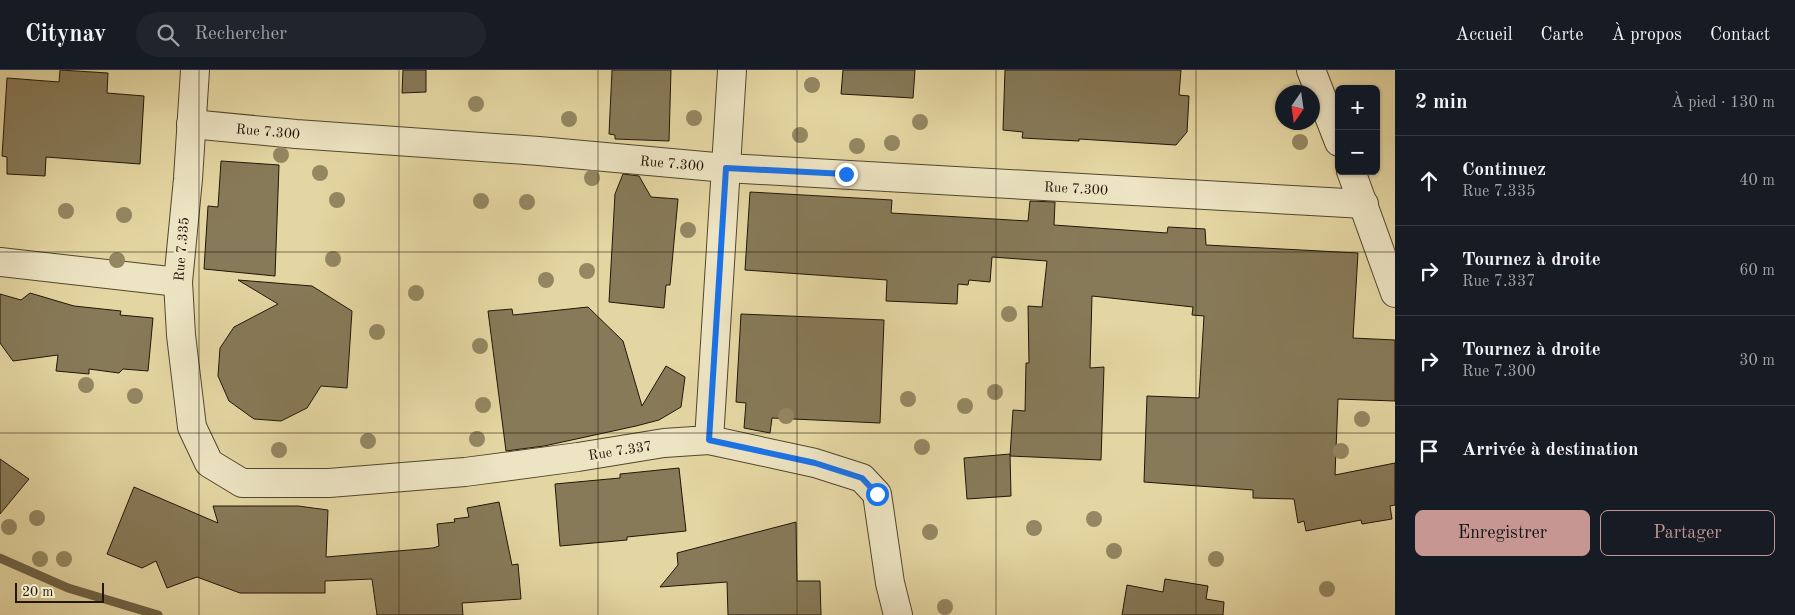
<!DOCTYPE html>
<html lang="fr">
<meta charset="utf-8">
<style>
body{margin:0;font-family:"Old Standard TT",serif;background:#20242c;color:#f1f3f6}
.controls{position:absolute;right:15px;top:15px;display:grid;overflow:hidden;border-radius:8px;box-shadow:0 1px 4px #0004}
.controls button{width:45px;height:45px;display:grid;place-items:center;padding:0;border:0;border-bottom:1px solid #363941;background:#171b24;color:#f1f3f6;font:25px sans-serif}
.compass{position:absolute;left:1275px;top:15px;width:45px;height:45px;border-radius:50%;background:#171b24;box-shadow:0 1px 4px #0004;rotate:193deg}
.scale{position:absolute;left:15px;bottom:12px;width:89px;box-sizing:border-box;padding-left:5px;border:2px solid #221608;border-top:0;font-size:14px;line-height:18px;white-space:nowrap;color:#221608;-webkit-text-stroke:4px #ede4c3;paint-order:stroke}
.stop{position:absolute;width:15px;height:15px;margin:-11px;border:4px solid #1a73e8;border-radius:50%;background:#fff}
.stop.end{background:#1a73e8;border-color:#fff;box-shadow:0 1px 5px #0008}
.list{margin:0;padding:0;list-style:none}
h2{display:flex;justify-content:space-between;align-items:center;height:65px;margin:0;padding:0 20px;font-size:21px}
h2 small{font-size:16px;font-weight:400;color:#9ea1a6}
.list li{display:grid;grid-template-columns:32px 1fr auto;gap:15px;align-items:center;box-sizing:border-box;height:90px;padding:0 20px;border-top:1px solid #363941}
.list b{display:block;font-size:19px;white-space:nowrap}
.list p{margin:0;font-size:16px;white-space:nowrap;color:#9ea1a6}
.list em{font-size:16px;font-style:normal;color:#9ea1a6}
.actions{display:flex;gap:10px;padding:15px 20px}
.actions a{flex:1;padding:11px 0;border:1px solid #c59692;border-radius:8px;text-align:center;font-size:18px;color:#c59692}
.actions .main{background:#c59692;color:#111}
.icon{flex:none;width:28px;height:28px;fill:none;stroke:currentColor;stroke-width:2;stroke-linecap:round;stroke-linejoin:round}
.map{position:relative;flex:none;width:1395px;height:545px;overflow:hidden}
header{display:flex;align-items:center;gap:30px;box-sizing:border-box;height:70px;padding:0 25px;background:#171b24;border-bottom:1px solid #363941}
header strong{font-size:24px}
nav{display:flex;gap:28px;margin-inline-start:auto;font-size:18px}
.search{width:350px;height:45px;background:#20242c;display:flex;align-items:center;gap:12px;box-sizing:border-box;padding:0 18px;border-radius:28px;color:#9ea1a6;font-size:19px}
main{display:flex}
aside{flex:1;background:#171b24}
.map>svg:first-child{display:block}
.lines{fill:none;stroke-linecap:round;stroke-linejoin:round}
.stream{stroke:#6f6245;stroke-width:9}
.building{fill:#877a58;stroke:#221608}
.street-casing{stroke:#52462e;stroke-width:30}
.street{stroke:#ede4c3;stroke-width:28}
.tree{fill:#948762}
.route{stroke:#1a73e8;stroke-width:6}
.grid{fill:none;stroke:#221608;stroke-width:1;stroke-opacity:0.55}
.labels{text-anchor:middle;stroke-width:5;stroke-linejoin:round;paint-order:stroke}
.street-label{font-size:14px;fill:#221608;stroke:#ede4c3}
</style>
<header>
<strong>Citynav</strong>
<div class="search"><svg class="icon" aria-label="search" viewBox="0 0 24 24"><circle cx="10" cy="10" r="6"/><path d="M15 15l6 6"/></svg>Rechercher</div>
<nav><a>Accueil</a><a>Carte</a><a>À propos</a><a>Contact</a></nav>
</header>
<main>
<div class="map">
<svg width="1395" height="545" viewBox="0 0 1395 545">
<rect width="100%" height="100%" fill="#e4d6a2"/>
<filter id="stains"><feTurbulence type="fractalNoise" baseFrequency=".004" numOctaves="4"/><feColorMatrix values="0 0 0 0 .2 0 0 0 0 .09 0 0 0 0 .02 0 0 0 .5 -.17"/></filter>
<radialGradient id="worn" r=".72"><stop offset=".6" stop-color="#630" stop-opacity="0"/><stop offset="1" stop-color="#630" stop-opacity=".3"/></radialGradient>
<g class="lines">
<!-- stream -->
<polyline class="stream" points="0,488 68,518 158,545"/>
</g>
<!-- building -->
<g class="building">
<polygon points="60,0 108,3 107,23 144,26 140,94 46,87 45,106 7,104 7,87 2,86 7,8 59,12"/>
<polygon points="403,0 426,0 426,22 402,23"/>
<polygon points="612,0 671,0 669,71 615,69 615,65 609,64"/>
<polygon points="843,0 915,0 913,28 841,24"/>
<polygon points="1005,0 1181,0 1179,25 1189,26 1187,62 1176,75 1079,69 1079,71 1022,68 1023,62 1003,60"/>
<polygon points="221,91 279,95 275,206 204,199 208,136 218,137"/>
<polygon points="623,104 639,106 651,127 678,129 670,215 666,215 664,238 609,232 615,124"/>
<polygon points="750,122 892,130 891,143 1028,151 1030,131 1055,132 1054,155 1167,163 1168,157 1205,159 1206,175 1358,183 1353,268 1395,270 1395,331 1338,329 1335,405 1395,393 1395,435 1390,436 1392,449 1362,454 1361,450 1306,461 1304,451 1298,453 1294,429 1253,428 1253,420 1144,412 1147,326 1199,328 1204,246 1192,245 1193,237 1092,226 1090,298 1104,297 1101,390 1010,386 1013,340 1025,341 1026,293 1029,293 1028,236 1042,237 1047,191 992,187 990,212 969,210 968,215 958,214 957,234 886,231 887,210 745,200"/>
<polygon points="238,210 312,216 352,241 347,318 321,316 307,338 281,351 254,349 229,331 218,306 220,278 234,257 278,234"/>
<polygon points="30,223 74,236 121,241 120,245 153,248 148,301 123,299 119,303 89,299 89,304 56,301 58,285 13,291 0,273 0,224 21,230"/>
<polygon points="588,237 623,271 642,336 666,296 685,307 681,337 659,350 636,356 544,376 506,381 488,241 512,239 513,245"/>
<polygon points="741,244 884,250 880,353 772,348 770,363 744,358 746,333 736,332"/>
<polygon points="1010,384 1011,426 967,429 964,388"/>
<polygon points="0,389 29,409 0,444"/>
<polygon points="679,398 686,461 627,467 627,470 560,476 555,414 620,408 620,404"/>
<polygon points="134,417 218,453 213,436 298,436 328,440 326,487 433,478 439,476 437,454 455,452 454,449 469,447 467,438 499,432 512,495 518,494 521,529 462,533 463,545 377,545 372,509 325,511 325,523 240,523 197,507 167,518 156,491 142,498 107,484"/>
<polygon points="796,452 797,511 820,511 821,545 728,545 727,512 660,517 678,495 677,483"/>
<polygon points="1165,509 1208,516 1206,529 1224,532 1223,545 1122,545 1127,515 1163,522"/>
</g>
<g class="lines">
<!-- street casing -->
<g class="street-casing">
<g id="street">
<polyline points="195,0 188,109 178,212 181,265 192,357 209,393 242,413 329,413 465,402 578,387 664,373 709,370 732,0"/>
<polyline points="1311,0 1339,72"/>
<polyline points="191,54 296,64 539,81 726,98 1364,134"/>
<polyline points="1351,101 1395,223"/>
<polyline points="0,192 178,212"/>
<polyline points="709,370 815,393 862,408 877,424 890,513 898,545"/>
</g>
</g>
<!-- street -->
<use href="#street" class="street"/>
</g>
<!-- trees -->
<g class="tree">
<circle cx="812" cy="15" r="8"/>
<circle cx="476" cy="34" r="8"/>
<circle cx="694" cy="48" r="8"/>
<circle cx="569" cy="49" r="8"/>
<circle cx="920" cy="52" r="8"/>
<circle cx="800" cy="65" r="8"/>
<circle cx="1300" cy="72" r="8"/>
<circle cx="892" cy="73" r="8"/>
<circle cx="857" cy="76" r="8"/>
<circle cx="281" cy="85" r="8"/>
<circle cx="320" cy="103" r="8"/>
<circle cx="592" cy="108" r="8"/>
<circle cx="337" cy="130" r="8"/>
<circle cx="481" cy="131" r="8"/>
<circle cx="527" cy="132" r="8"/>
<circle cx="66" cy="141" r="8"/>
<circle cx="124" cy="145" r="8"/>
<circle cx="688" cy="160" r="8"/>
<circle cx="333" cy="189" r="8"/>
<circle cx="117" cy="190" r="8"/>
<circle cx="587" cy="201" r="8"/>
<circle cx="546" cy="210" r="8"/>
<circle cx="416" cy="223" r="8"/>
<circle cx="1009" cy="244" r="8"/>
<circle cx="377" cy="262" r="8"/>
<circle cx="480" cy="276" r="8"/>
<circle cx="86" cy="315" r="8"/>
<circle cx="995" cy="322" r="8"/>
<circle cx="135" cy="326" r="8"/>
<circle cx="908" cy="329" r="8"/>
<circle cx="483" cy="335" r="8"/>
<circle cx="965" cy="336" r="8"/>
<circle cx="786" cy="346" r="8"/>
<circle cx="1362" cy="349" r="8"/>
<circle cx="477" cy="369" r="8"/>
<circle cx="368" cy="371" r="8"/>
<circle cx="922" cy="377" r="8"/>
<circle cx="279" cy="380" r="8"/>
<circle cx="1341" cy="381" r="8"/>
<circle cx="37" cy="448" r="8"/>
<circle cx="1094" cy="449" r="8"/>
<circle cx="9" cy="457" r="8"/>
<circle cx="1034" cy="458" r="8"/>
<circle cx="930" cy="462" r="8"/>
<circle cx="1114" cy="481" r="8"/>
<circle cx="40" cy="489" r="8"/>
<circle cx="64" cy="489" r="8"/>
<circle cx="1216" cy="489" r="8"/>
<circle cx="1327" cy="519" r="8"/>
<circle cx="945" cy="537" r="8"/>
</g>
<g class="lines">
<!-- route -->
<polyline class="route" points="846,104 726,98 709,370 815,393 862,408 877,424"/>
</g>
<!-- grid -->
<path class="grid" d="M199,0v545M399,0v545M598,0v545M797,0v545M996,0v545M1196,0v545M0,182h1395M0,363h1395"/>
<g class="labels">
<!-- street labels -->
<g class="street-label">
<text transform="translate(268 61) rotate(5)" y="5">Rue 7.300</text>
<text transform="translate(672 93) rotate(5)" y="5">Rue 7.300</text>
<text transform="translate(1076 118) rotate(3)" y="5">Rue 7.300</text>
<text transform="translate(181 179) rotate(-85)" y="5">Rue 7.335</text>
<text transform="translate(620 380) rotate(-9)" y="5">Rue 7.337</text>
</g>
</g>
<rect width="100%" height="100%" filter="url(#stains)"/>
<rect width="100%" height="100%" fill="url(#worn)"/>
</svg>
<div class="controls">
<button>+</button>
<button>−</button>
</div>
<svg class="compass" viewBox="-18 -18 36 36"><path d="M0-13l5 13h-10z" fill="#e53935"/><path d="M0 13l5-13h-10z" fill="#9ea1a6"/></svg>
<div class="scale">20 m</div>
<div class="stop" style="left:877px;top:424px"></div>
<div class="stop end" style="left:846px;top:104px"></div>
</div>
<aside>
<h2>2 min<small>À pied · 130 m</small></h2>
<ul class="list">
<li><svg class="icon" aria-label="ahead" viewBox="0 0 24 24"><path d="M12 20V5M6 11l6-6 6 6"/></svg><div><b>Continuez</b><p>Rue 7.335</p></div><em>40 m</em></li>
<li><svg class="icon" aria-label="right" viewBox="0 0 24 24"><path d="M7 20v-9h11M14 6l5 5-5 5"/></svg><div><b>Tournez à droite</b><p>Rue 7.337</p></div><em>60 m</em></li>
<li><svg class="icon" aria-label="right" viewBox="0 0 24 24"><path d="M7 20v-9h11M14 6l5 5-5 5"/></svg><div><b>Tournez à droite</b><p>Rue 7.300</p></div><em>30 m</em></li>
<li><svg class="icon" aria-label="arrive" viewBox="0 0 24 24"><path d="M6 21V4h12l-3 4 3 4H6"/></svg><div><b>Arrivée à destination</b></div></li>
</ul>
<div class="actions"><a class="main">Enregistrer</a><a>Partager</a></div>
</aside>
</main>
